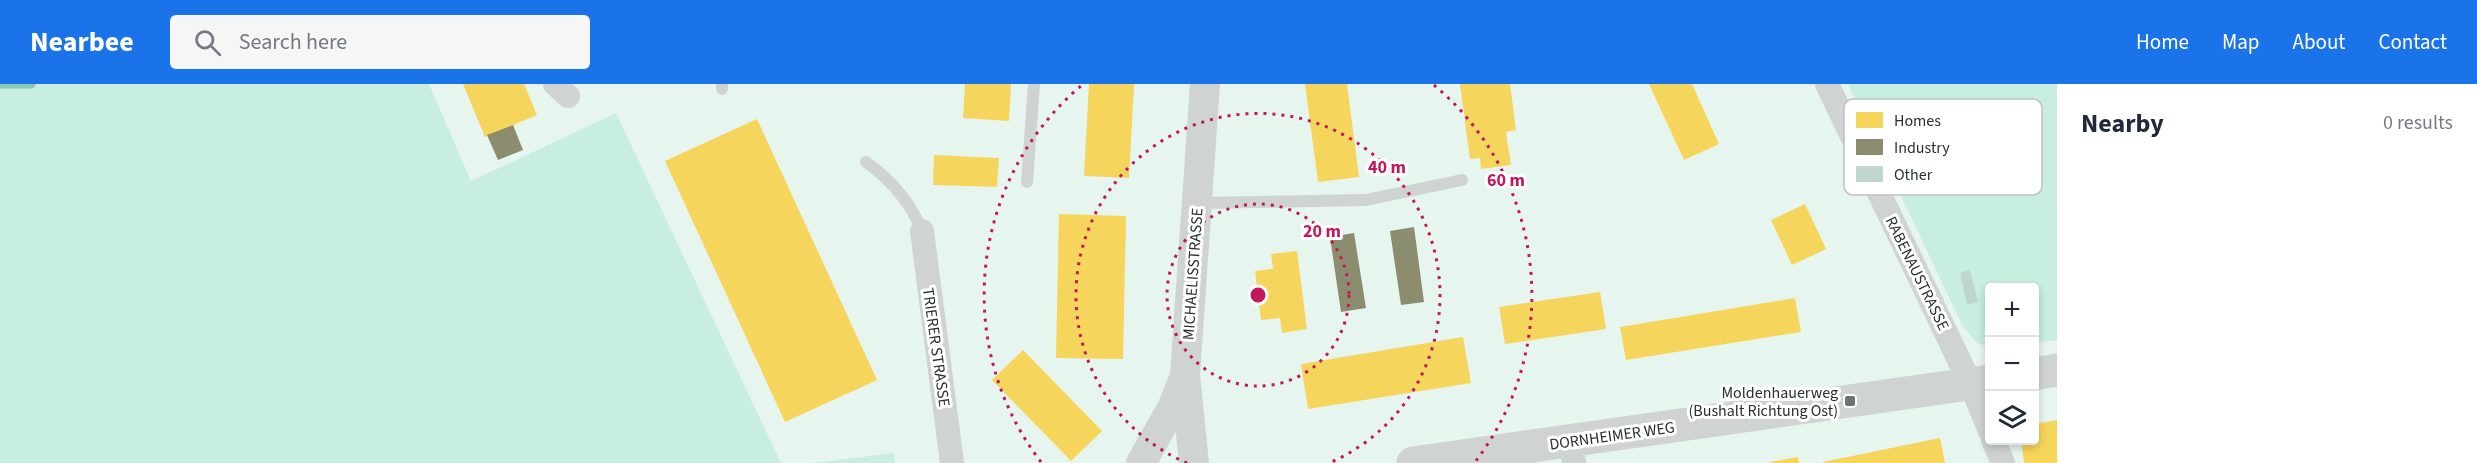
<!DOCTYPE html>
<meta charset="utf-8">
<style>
body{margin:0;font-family:"Source Sans 3",sans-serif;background:#f6f6f7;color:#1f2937}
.controls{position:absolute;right:18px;bottom:18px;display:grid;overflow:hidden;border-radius:6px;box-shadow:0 3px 9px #0003}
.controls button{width:54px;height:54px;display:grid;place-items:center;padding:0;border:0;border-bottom:2px solid #e0e1e3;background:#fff;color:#1f2937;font:30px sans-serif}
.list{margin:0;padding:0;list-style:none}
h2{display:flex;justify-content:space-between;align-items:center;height:78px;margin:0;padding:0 24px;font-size:26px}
h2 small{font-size:20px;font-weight:400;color:#747a83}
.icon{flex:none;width:33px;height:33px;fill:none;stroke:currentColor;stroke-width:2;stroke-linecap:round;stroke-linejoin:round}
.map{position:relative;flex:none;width:2057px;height:379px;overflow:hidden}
header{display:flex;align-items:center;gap:36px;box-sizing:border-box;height:84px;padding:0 30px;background:#1a73e8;color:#fff}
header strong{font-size:28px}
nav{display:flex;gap:33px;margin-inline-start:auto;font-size:21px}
.search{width:420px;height:54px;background:#f6f6f7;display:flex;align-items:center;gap:15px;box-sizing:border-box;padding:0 21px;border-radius:6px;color:#747a83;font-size:22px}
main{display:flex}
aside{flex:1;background:#fff}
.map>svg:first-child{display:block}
.green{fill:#c7eedf}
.homes{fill:#f6d55c}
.industry{fill:#8c8c6e}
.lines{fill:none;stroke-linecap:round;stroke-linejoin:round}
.stream{stroke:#88cbb5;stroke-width:9}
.building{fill:#bed6cd}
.service{stroke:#cfd3d2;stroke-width:12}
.minor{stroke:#cfd3d2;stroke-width:24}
.tertiary{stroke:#cfd3d2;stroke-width:30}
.secondary{stroke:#cfd3d2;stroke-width:33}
.ring{fill:none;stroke:#c2185b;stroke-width:3;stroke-dasharray:3 6}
.poi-dot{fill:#6b7672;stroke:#fff;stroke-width:2}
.labels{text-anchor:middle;stroke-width:6;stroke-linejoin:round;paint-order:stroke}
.street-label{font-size:16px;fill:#28312e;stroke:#fff}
.poi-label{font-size:16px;fill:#28312e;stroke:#fff;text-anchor:end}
.key{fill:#fff;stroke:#bec1c0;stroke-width:1.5}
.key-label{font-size:16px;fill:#28312e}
.centre{fill:#c2185b;stroke:#fff;stroke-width:3}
.ring-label{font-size:18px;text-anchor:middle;font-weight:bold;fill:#c2185b;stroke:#fff;stroke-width:6;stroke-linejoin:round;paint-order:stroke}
</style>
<header>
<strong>Nearbee</strong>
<div class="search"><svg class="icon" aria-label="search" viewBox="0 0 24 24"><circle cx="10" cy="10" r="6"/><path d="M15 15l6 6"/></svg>Search here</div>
<nav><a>Home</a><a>Map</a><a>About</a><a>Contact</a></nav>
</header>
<main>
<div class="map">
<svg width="2057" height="379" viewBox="0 0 2057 379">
<rect width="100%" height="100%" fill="#e7f5ef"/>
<!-- green -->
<g class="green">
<polygon points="0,0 429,0 471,97 616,29 781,379 0,379"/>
<polygon points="1848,0 2057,0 2057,256 2035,259 2034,204 1990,204 1989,263 1977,259 1963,243"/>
<polygon points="894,369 895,379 811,379"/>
</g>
<!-- homes -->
<g class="homes">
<polygon points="463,0 524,0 537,31 485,53"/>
<polygon points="965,0 1011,0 1009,37 963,34"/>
<polygon points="1089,0 1134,0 1129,94 1084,92"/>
<polygon points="1305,0 1347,0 1359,93 1318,98"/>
<polygon points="1460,0 1510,0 1516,46 1506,48 1511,81 1481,85 1480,74 1470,75"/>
<polygon points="1649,0 1692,0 1719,60 1684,76"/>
<polygon points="757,35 877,296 785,338 665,77"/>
<polygon points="934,71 999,74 997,103 933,101"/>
<polygon points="1805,120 1826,165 1792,181 1771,136"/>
<polygon points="1059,130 1126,132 1123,275 1056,274"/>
<polygon points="1297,167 1307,245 1282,249 1280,234 1261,236 1255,187 1273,185 1271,170"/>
<polygon points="1600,208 1606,245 1505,260 1499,223"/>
<polygon points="1795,214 1801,248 1626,276 1620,243"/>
<polygon points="1463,253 1471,299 1308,325 1301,280"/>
<polygon points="1023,266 1102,347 1071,377 992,296"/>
<polygon points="2057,336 2057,379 2024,379 2021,356 2034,356 2034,340"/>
<polygon points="1940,354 1945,379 1823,379 1823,378"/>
<polygon points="1798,373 1799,379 1770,379 1770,378"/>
</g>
<!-- industry -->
<g class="industry">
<polygon points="513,41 523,66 498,76 487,51"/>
<polygon points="1414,143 1424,218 1401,221 1390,147"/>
<polygon points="1354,149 1366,224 1341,228 1330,153"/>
</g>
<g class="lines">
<!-- stream -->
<polyline class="stream" points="0,0 31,0"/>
</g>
<!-- building -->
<polygon class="building" points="1970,186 1978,218 1967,221 1960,189"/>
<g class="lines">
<!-- service -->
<g class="service">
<polyline points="722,5 722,0"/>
<path d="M866,78c25,18 45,41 56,69"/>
<polyline points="1027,98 1034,0"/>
<polyline points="1197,119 1366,116 1462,96"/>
</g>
<!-- minor -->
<g class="minor">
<polyline points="555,0 568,12"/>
<polyline points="1827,0 1970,299 1990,347"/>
<polyline points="922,147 952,379"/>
<polyline points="1570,356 1574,379"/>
<polyline points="1993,356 2003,379"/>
</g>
<!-- tertiary -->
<g class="tertiary">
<polyline points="1141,379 1172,324 1184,294"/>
<polyline points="1194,379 1185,291 1205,0"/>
</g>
<!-- secondary -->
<g class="secondary">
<polyline points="2034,290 2057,286"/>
<polyline points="1413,379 1990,297"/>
</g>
</g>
<!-- distance rings -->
<g class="ring">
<circle cx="1258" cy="211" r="91"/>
<path d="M1187 379A182 182 0 1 1 1329 379"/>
<path d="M1041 378A274 274 0 0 1 1082 1M1434 1A274 274 0 0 1 1475 378"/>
</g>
<!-- markers -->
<rect class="poi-dot" x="1844" y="311" width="12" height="12" rx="3"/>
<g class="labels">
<!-- street labels -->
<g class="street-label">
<text transform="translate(1918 189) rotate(64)" y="6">RABENAUSTRASSE</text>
<text transform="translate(1192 190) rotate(-86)" y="6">MICHAELISSTRASSE</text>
<text transform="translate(937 263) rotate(82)" y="6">TRIERER STRASSE</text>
<text transform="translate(1612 351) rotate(-8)" y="6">DORNHEIMER WEG</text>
</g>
<!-- poi labels -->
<g class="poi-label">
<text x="1838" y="314">Moldenhauerweg<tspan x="1838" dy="18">(Bushalt Richtung Ost)</tspan></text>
</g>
</g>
<!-- legend -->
<rect x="1844" y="15" width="198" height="96" rx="9" class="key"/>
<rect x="1856" y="28" width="27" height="16" fill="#f6d55c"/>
<rect x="1856" y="55" width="27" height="16" fill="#8c8c6e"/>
<rect x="1856" y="82" width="27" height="16" fill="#bed6cd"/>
<g class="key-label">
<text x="1894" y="42">Homes</text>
<text x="1894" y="69">Industry</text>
<text x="1894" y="96">Other</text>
</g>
<circle cx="1258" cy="211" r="9" class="centre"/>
<g class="ring-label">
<text x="1387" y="89">40 m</text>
<text x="1506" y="102">60 m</text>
<text x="1322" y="153">20 m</text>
</g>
</svg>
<div class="controls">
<button>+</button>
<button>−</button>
<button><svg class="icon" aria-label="layers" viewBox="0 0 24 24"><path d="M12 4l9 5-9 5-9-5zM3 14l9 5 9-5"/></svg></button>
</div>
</div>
<aside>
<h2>Nearby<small>0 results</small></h2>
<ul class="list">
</ul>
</aside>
</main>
